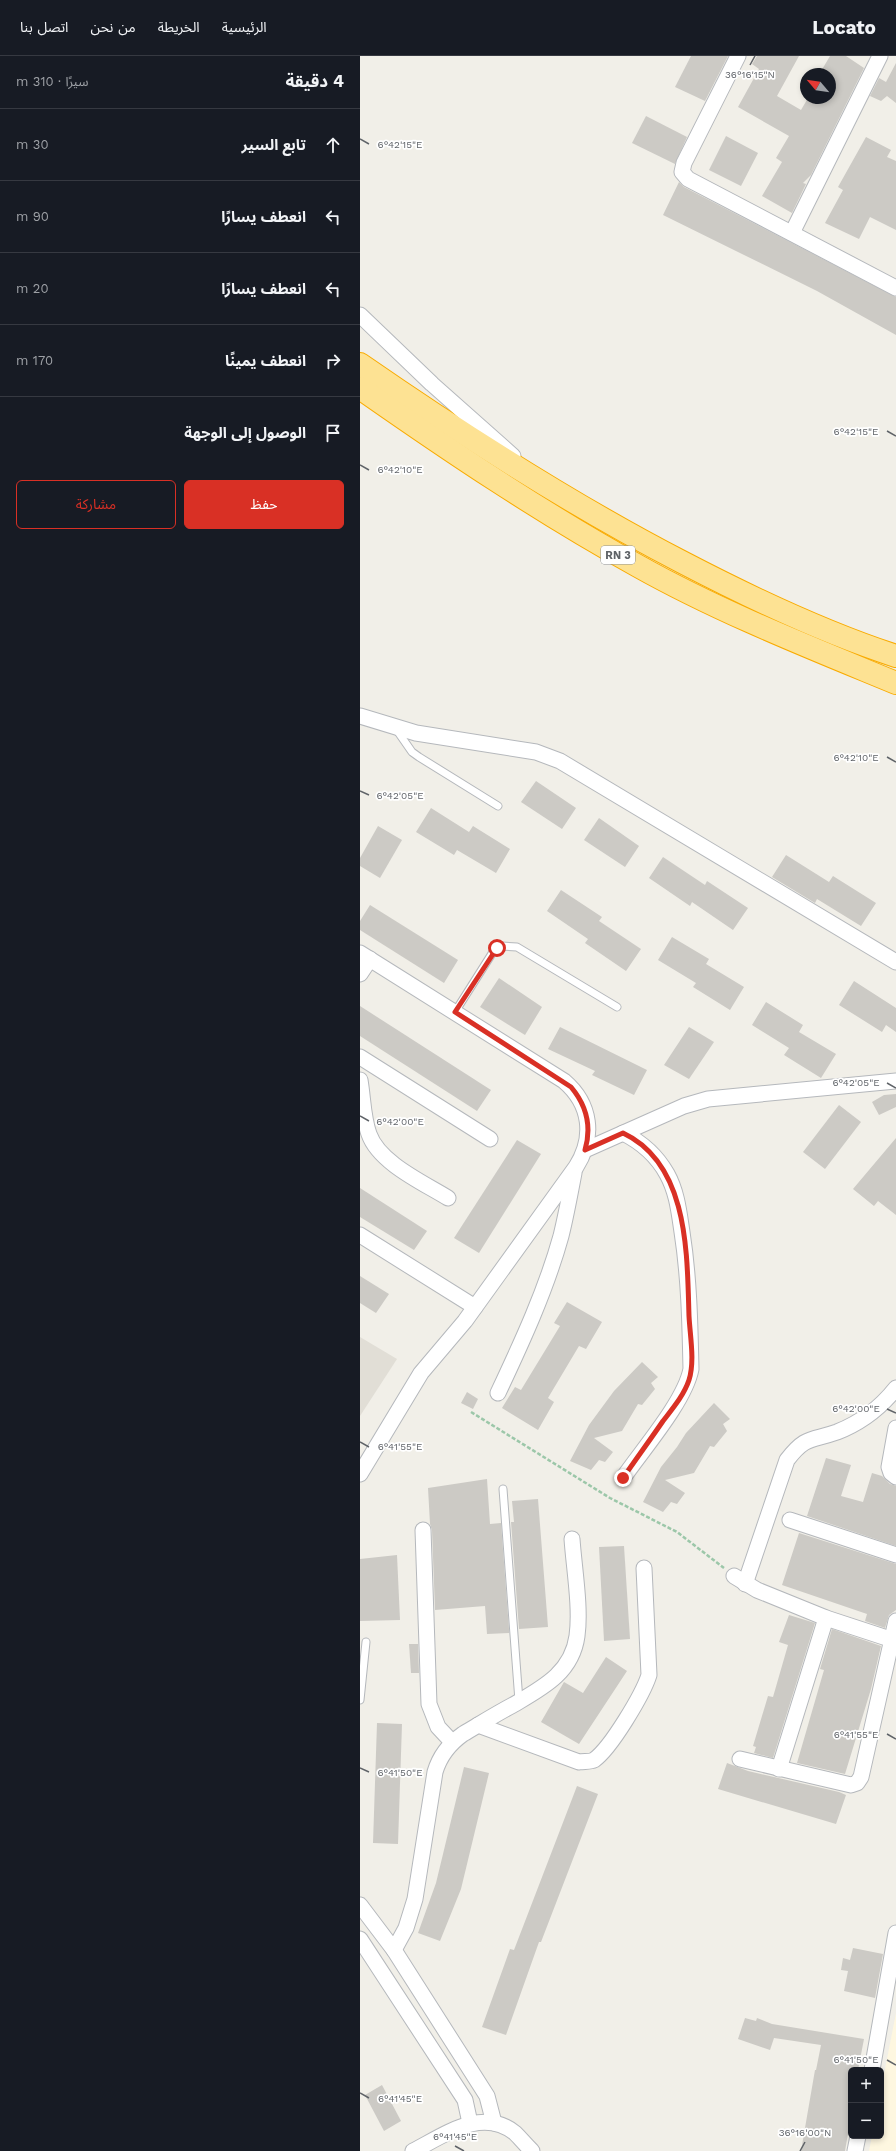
<!DOCTYPE html>
<html lang="ar">
<meta charset="utf-8">
<style>
body{margin:0;font-family:"Work Sans","Noto Sans Arabic",sans-serif;background:#242831;color:#f1f3f6;direction:rtl}
.controls{position:absolute;right:12px;bottom:12px;display:grid;overflow:hidden;border-radius:6px;box-shadow:0 2px 6px #0003}
.controls button{width:36px;height:36px;display:grid;place-items:center;padding:0;border:0;border-bottom:1px solid #363941;background:#171b24;color:#f1f3f6;font:20px sans-serif}
.compass{position:absolute;left:440px;top:12px;width:36px;height:36px;border-radius:50%;background:#171b24;box-shadow:0 2px 6px #0003;rotate:299deg}
.stop{position:absolute;width:12px;height:12px;margin:-9px;border:3px solid #d93025;border-radius:50%;background:#fff}
.stop.end{background:#d93025;border-color:#fff;box-shadow:0 1px 4px #0008}
.list{margin:0;padding:0;list-style:none}
h2{display:flex;justify-content:space-between;align-items:center;height:52px;margin:0;padding:0 16px;font-size:17px}
h2 small{font-size:13px;font-weight:400;color:#9ea1a6}
.list li{display:grid;grid-template-columns:26px 1fr auto;gap:12px;align-items:center;box-sizing:border-box;height:72px;padding:0 16px;border-top:1px solid #363941}
.list b{display:block;font-size:15px;white-space:nowrap}
.list em{font-size:13px;font-style:normal;color:#9ea1a6}
.actions{display:flex;gap:8px;padding:12px 16px}
.actions a{flex:1;padding:9px 0;border:1px solid #d93025;border-radius:6px;text-align:center;font-size:14px;color:#d93025}
.actions .main{background:#d93025;color:#fff}
.icon{flex:none;width:22px;height:22px;fill:none;stroke:currentColor;stroke-width:2;stroke-linecap:round;stroke-linejoin:round}
.map{position:relative;flex:none;width:536px;height:2095px;overflow:hidden;direction:ltr}
header{display:flex;align-items:center;gap:24px;box-sizing:border-box;height:56px;padding:0 20px;background:#171b24;border-bottom:1px solid #363941}
header strong{font-size:19px}
nav{display:flex;gap:22px;margin-inline-start:auto;font-size:14px}
main{display:flex}
aside{flex:1;background:#171b24}
.map>svg:first-child{display:block}
.commercial{fill:#fef7e0}
.education{fill:#e1ded6}
.building{fill:#cccac5}
.lines{fill:none;stroke-linecap:round;stroke-linejoin:round}
.lane-casing{stroke:#b5b8bc;stroke-width:9}
.street-casing{stroke:#b5b8bc;stroke-width:17}
.highway-casing{stroke:#f9ab00;stroke-width:24}
.path{stroke:#9cc7a9;stroke-width:2.5;stroke-dasharray:4 2;stroke-linecap:butt}
.lane{stroke:#fff;stroke-width:7}
.street{stroke:#fff;stroke-width:15}
.highway{stroke:#fde293;stroke-width:22}
.route{stroke:#d93025;stroke-width:5}
.ticks{fill:none;stroke:#5f6368;stroke-width:1.5}
.labels{text-anchor:middle;stroke-width:3.5;stroke-linejoin:round;paint-order:stroke}
.shield{fill:#fff;stroke:#8f9295;stroke-width:1}
.shield-label{font-size:11px;font-weight:bold;fill:#5f6368}
.ticks-label{font-size:10px;text-anchor:middle;fill:#5f6368;stroke:#fff;stroke-width:3.5;stroke-linejoin:round;paint-order:stroke}
</style>
<header>
<strong>Locato</strong>
<nav><a>الرئيسية</a><a>الخريطة</a><a>من نحن</a><a>اتصل بنا</a></nav>
</header>
<main>
<div class="map">
<svg width="536" height="2095" viewBox="0 0 536 2095">
<rect width="100%" height="100%" fill="#f1efe8"/>
<!-- commercial -->
<polygon class="commercial" points="536,1957 536,2095 509,2095 512,2080 521,2080 521,2033"/>
<!-- education -->
<polygon class="education" points="0,1281 37,1303 0,1360"/>
<!-- building -->
<g class="building">
<polygon points="331,0 368,0 345,45 315,31"/>
<polygon points="397,0 439,0 417,40 441,54 448,42 470,42 470,18 460,17 470,0 486,0 504,12 451,119 443,127 446,128 432,157 402,140 422,106 416,102 429,80 378,51 399,13 392,8"/>
<polygon points="536,7 536,47 527,40 521,45 510,40 519,22 526,26"/>
<polygon points="286,60 327,81 315,108 272,87"/>
<polygon points="366,80 398,97 381,130 349,114"/>
<polygon points="506,81 531,94 527,101 536,105 536,174 510,161 499,183 465,167 483,134 478,131"/>
<polygon points="319,126 324,131 536,241 536,279 457,235 303,159"/>
<polygon points="176,725 216,752 202,773 161,746"/>
<polygon points="71,752 109,776 113,770 150,793 136,817 97,794 94,799 56,776"/>
<polygon points="239,762 279,790 265,811 224,784"/>
<polygon points="18,770 42,784 20,822 0,810 0,802"/>
<polygon points="426,799 469,826 473,820 516,847 501,870 457,843 455,847 412,821"/>
<polygon points="303,801 345,829 347,825 388,852 373,874 332,846 330,850 289,822"/>
<polygon points="201,834 242,861 239,865 281,893 266,915 225,887 228,883 187,855"/>
<polygon points="10,849 98,904 84,927 0,874 0,865"/>
<polygon points="312,881 349,903 346,908 384,931 370,954 333,931 336,927 298,904"/>
<polygon points="139,922 182,951 165,979 120,951"/>
<polygon points="494,925 536,952 536,976 526,969 522,976 479,949"/>
<polygon points="406,946 443,969 439,976 476,998 461,1022 424,999 429,992 392,969"/>
<polygon points="0,950 131,1034 117,1055 0,980"/>
<polygon points="200,971 287,1014 274,1039 232,1019 235,1015 188,993"/>
<polygon points="329,971 354,986 329,1023 304,1009"/>
<polygon points="536,1038 536,1051 519,1059 512,1046 524,1039"/>
<polygon points="479,1049 501,1066 465,1113 443,1096"/>
<polygon points="536,1082 536,1159 518,1145 514,1150 493,1133"/>
<polygon points="157,1084 181,1098 119,1197 94,1182"/>
<polygon points="0,1132 67,1175 54,1194 0,1161"/>
<polygon points="0,1220 29,1238 16,1257 0,1247"/>
<polygon points="207,1246 242,1266 226,1293 219,1290 188,1342 194,1346 178,1374 142,1352 155,1331 161,1334 200,1270 194,1267"/>
<polygon points="282,1306 298,1321 291,1327 295,1333 282,1349 278,1348 262,1375 234,1382 253,1396 245,1406 239,1404 231,1414 210,1405 229,1369 254,1335"/>
<polygon points="107,1336 118,1343 113,1353 101,1347"/>
<polygon points="354,1347 370,1363 363,1368 367,1375 354,1391 350,1390 334,1417 305,1424 325,1437 317,1448 311,1446 303,1456 283,1446 301,1411 317,1391 326,1377"/>
<polygon points="466,1402 491,1409 481,1440 503,1446 512,1417 522,1420 530,1428 536,1430 536,1490 447,1460"/>
<polygon points="127,1423 130,1468 141,1467 149,1573 149,1577 127,1578 125,1550 75,1554 72,1474 70,1468 68,1432"/>
<polygon points="178,1443 188,1571 159,1573 151,1466 154,1466 152,1445"/>
<polygon points="439,1477 536,1508 536,1554 529,1559 525,1572 505,1565 507,1558 422,1529"/>
<polygon points="264,1490 270,1583 244,1585 239,1491"/>
<polygon points="37,1499 40,1564 0,1565 0,1503"/>
<polygon points="429,1559 455,1567 413,1702 394,1697 396,1691 393,1690 408,1640 413,1641 428,1589 419,1586"/>
<polygon points="472,1573 521,1590 511,1633 485,1718 437,1707 464,1614 460,1613"/>
<polygon points="49,1588 58,1588 59,1617 51,1617"/>
<polygon points="246,1601 267,1615 219,1688 181,1666 204,1626 223,1637"/>
<polygon points="17,1667 42,1668 38,1788 13,1787"/>
<polygon points="367,1707 388,1715 479,1736 486,1739 476,1768 358,1733"/>
<polygon points="104,1711 129,1717 101,1833 80,1885 58,1877 76,1827"/>
<polygon points="217,1730 238,1738 181,1886 179,1886 146,1979 122,1971 150,1893 154,1894"/>
<polygon points="493,1892 523,1898 515,1942 484,1935 488,1915 481,1914 483,1902 490,1904"/>
<polygon points="385,1962 396,1965 397,1962 412,1968 504,1983 498,2014 491,2014 491,2060 485,2095 441,2095 455,2014 456,2014 461,1989 414,1982 410,1994 378,1983"/>
<polygon points="22,2029 41,2065 24,2075 5,2039"/>
</g>
<g class="lines">
<!-- lane casing -->
<g class="lane-casing">
<g id="lane">
<polyline points="36,673 52,696 59,701 138,750"/>
<polyline points="95,956 133,896 142,890 157,891 257,951"/>
<polyline points="143,1433 159,1645"/>
<polyline points="0,1644 6,1586"/>
</g>
</g>
<!-- street casing -->
<g class="street-casing">
<g id="street">
<polyline points="378,0 324,107 322,116 328,123 536,232"/>
<polyline points="432,177 520,0"/>
<polyline points="0,259 72,328 153,400"/>
<polyline points="0,660 56,677 176,696 200,705 536,906"/>
<path d="M0,897l204,128c27,23 31,56 12,86l-111,154 -44,52 -61,101"/>
<polyline points="0,918 10,903"/>
<polyline points="0,1001 130,1083"/>
<path d="M0,1024c3,17 3,38 9,54 10,29 55,49 79,64"/>
<path d="M263,1077c18,9 34,23 44,41 10,18 12,38 15,58 7,45 8,91 9,137 -6,32 -48,80 -68,109"/>
<polyline points="225,1094 324,1050 348,1043 536,1025"/>
<polyline points="0,1179 115,1251"/>
<path d="M138,1337c24,-51 48,-103 63,-157 5,-20 9,-42 13,-63"/>
<polyline points="536,1372 529,1411 531,1417 536,1421"/>
<polyline points="430,1464 536,1499"/>
<polyline points="63,1474 69,1648 78,1671 92,1686"/>
<polyline points="374,1520 397,1534 466,1562 536,1585"/>
<path d="M385,1528l42,-124c19,-25 25,-19 50,-28 23,-9 44,-25 59,-44"/>
<path d="M118,1669l101,37c5,-1 11,0 15,-2 17,-12 49,-66 55,-85l-5,-107"/>
<polyline points="380,1703 491,1729 497,1727 501,1721 536,1565"/>
<polyline points="419,1713 466,1562"/>
<polyline points="0,1849 34,1894 127,2040 134,2067"/>
<polyline points="0,1883 105,2044 110,2067"/>
<path d="M34,1894l12,-22 9,-29 20,-127c5,-17 14,-28 28,-38 17,-10 33,-20 50,-29 29,-17 59,-32 64,-69 4,-28 -3,-68 -5,-97"/>
<polyline points="512,2014 536,1877"/>
<path d="M53,2095c30,-15 69,-45 102,-18 6,6 11,12 17,18"/>
<polyline points="495,2095 498,2080"/>
</g>
</g>
<!-- highway casing -->
<g class="highway-casing">
<g id="highway">
<path d="M0,308c104,72 210,140 322,198 69,36 140,70 214,94"/>
<path d="M0,332c90,63 182,125 278,178 82,46 171,81 258,117"/>
</g>
</g>
<!-- path -->
<polyline class="path" points="111,1356 250,1442 317,1476 364,1512"/>
<!-- lane -->
<use href="#lane" class="lane"/>
<!-- street -->
<use href="#street" class="street"/>
<!-- highway -->
<use href="#highway" class="highway"/>
</g>
<g class="lines">
<!-- route -->
<path class="route" d="M137,892l-42,64 116,75c16,19 21,39 14,63l38,-17c66,31 64,121 66,183 1,20 6,45 0,64 -5,15 -16,28 -26,41 -13,19 -27,38 -40,57"/>
</g>
<!-- ticks -->
<path class="ticks" d="M390,9l5,-9M0,83l9,5M527,375l9,5M0,409l9,5M527,701l9,5M0,735l9,4M527,1027l9,5M0,1060l9,5M527,1353l9,4M0,1386l9,5M527,1678l9,5M0,1712l9,4M527,2004l9,5M0,2037l9,5M95,2090l9,5M440,2095l5,-9"/>
<g class="labels">
<!-- shield labels -->
<rect class="shield" x="241" y="490" width="34" height="18" rx="3"/>
<g class="shield-label">
<text x="258" y="503">RN 3</text>
</g>
</g>
<g class="ticks-label">
<text x="390" y="22">36°16'15"N</text>
<text x="40" y="92">6°42'15"E</text>
<text x="496" y="379">6°42'15"E</text>
<text x="40" y="417">6°42'10"E</text>
<text x="496" y="705">6°42'10"E</text>
<text x="40" y="743">6°42'05"E</text>
<text x="496" y="1030">6°42'05"E</text>
<text x="40" y="1069">6°42'00"E</text>
<text x="496" y="1356">6°42'00"E</text>
<text x="40" y="1394">6°41'55"E</text>
<text x="496" y="1682">6°41'55"E</text>
<text x="40" y="1720">6°41'50"E</text>
<text x="496" y="2007">6°41'50"E</text>
<text x="40" y="2046">6°41'45"E</text>
<text x="445" y="2080">36°16'00"N</text>
<text x="95" y="2084">6°41'45"E</text>
</g>
</svg>
<div class="controls">
<button>+</button>
<button>−</button>
</div>
<svg class="compass" viewBox="-18 -18 36 36"><path d="M0-13l5 13h-10z" fill="#e53935"/><path d="M0 13l5-13h-10z" fill="#9ea1a6"/></svg>
<div class="stop" style="left:137px;top:892px"></div>
<div class="stop end" style="left:263px;top:1422px"></div>
</div>
<aside>
<h2>4 دقيقة<small>سيرًا · 310 m</small></h2>
<ul class="list">
<li><svg class="icon" aria-label="ahead" viewBox="0 0 24 24"><path d="M12 20V5M6 11l6-6 6 6"/></svg><div><b>تابع السير</b></div><em>30 m</em></li>
<li><svg class="icon" aria-label="left" viewBox="0 0 24 24"><path d="M17 20v-9H6M10 6l-5 5 5 5"/></svg><div><b>انعطف يسارًا</b></div><em>90 m</em></li>
<li><svg class="icon" aria-label="left" viewBox="0 0 24 24"><path d="M17 20v-9H6M10 6l-5 5 5 5"/></svg><div><b>انعطف يسارًا</b></div><em>20 m</em></li>
<li><svg class="icon" aria-label="right" viewBox="0 0 24 24"><path d="M7 20v-9h11M14 6l5 5-5 5"/></svg><div><b>انعطف يمينًا</b></div><em>170 m</em></li>
<li><svg class="icon" aria-label="arrive" viewBox="0 0 24 24"><path d="M6 21V4h12l-3 4 3 4H6"/></svg><div><b>الوصول إلى الوجهة</b></div></li>
</ul>
<div class="actions"><a class="main">حفظ</a><a>مشاركة</a></div>
</aside>
</main>
